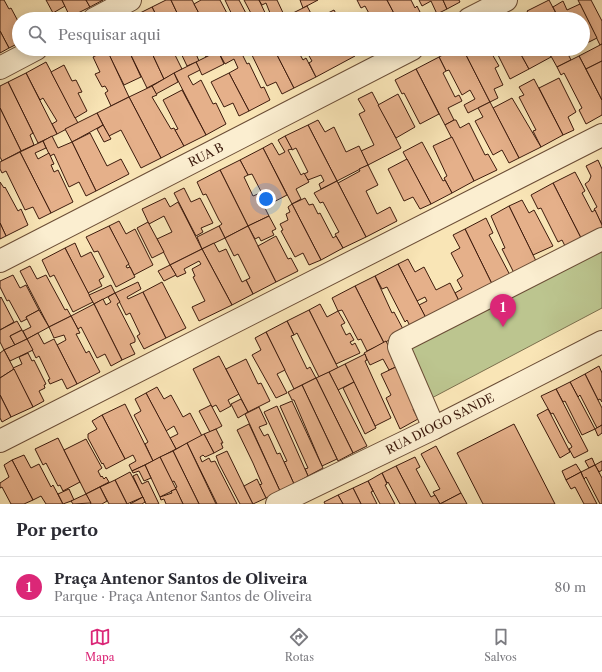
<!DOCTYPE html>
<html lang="pt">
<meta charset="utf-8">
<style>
body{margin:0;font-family:"Libre Caslon Text",serif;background:#f2f2f3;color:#2b2b33}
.you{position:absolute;left:266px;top:199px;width:14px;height:14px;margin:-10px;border:3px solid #fff;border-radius:50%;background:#1a73e8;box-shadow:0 0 0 6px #1a73e833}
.badge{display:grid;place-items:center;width:26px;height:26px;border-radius:50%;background:#db2777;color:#fff;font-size:13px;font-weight:700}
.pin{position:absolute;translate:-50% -33px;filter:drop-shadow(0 1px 2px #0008)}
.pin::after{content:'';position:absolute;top:21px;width:14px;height:12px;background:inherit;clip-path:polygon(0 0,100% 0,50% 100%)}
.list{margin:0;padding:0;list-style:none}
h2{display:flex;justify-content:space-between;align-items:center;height:52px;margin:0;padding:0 16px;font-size:17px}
h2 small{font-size:13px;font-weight:400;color:#7c7c81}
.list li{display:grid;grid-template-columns:26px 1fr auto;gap:12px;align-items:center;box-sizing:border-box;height:60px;padding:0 16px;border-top:1px solid #e1e1e2}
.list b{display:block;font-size:15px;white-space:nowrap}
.list p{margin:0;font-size:13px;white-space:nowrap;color:#7c7c81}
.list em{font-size:13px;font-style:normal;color:#7c7c81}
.icon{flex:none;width:22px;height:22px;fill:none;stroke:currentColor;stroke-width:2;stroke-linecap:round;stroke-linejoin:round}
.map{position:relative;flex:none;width:602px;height:504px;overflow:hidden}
.search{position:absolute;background:#fff;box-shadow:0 2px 10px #0003;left:12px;right:12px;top:12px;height:44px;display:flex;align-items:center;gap:10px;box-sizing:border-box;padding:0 14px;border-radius:22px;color:#7c7c81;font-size:15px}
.sheet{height:112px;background:#fff}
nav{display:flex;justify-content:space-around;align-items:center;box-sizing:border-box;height:56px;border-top:1px solid #e1e1e2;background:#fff;font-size:11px;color:#7c7c81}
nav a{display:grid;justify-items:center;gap:2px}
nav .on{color:#db2777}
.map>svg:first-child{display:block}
.green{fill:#bcc58f;stroke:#7c704e}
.building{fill:#e5b08a;stroke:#3c1a0c}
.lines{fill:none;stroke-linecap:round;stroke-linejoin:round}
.minor-casing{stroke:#6b4d36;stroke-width:24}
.minor{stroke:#fbeed0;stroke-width:22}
.labels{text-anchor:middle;stroke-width:3.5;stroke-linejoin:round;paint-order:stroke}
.street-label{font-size:12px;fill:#3c1a0c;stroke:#fbeed0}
</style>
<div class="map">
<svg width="602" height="504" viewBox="0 0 602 504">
<rect width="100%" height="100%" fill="#f9e5b6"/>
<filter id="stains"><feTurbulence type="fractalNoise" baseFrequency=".005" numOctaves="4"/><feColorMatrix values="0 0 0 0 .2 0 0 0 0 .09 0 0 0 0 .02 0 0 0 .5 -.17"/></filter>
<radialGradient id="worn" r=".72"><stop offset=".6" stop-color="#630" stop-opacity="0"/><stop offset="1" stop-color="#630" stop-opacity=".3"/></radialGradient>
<!-- green -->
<polygon class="green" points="602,244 602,308 428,400 403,347"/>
<!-- building -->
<g class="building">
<polygon points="0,0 4,0 9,9 11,8 19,23 19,43 9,48 0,31"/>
<polygon points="46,0 62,0 65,6 53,13"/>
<polygon points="62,0 86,0 90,7 70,17"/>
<polygon points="86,0 103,0 90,7"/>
<polygon points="166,0 171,0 180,19 158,19 152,7"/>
<polygon points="171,0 192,0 202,19 180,19"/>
<polygon points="201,0 220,0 230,19 202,19 194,4"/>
<polygon points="225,0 239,0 249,19 234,19"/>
<polygon points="244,0 259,0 268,19 254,19"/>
<polygon points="259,0 277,0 285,17 281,19 268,19 267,15 270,13 266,3 262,5"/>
<polygon points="300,0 318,0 303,8"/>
<polygon points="357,0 387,0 397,19 372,19 365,6 361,8"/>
<polygon points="387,0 411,0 415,8 417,6 421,14 414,19 397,19"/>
<polygon points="419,0 443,0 447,9 437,14 431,1 422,6"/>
<polygon points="443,0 459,0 460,2 447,9"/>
<polygon points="549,0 559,19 531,19 527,11"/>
<polygon points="578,0 591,0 602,21 602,44 600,45"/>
<polygon points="563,1 567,10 580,4 597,38 583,45 583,19 559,19 553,7"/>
<polygon points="307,6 314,19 286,19 285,17"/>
<polygon points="152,7 158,19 136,19 134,16"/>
<polygon points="334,10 339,19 316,19"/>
<polygon points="42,13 45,19 31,19"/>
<polygon points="0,31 9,48 0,53"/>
<polygon points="602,44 602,61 586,69 579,56"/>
<polygon points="106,49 128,49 141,77 124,85"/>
<polygon points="128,49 150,49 164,79 147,88"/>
<polygon points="150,49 172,49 182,69 164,79"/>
<polygon points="179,49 194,49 199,61 187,66"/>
<polygon points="194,49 217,49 218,51 206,57 202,49 195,52"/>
<polygon points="222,49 245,49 247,53 243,56 247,64 249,63 261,88 264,87 270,100 249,111 229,73 238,68 234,59 225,64 218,51"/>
<polygon points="249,49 274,49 294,88 282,94 276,82 267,86"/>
<polygon points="274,49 297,49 303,60 306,58 316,77 294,88"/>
<polygon points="305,49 351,49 355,56 316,77 309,63 312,61"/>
<polygon points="454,49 463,49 490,102 468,113 464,105 475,99 470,90 462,95 449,70 446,71 439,57"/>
<polygon points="463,49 489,49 499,66 495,68 503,85 494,89 498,98 490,102"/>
<polygon points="495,49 518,49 529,69 510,79"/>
<polygon points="518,49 542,49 544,52 548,50 551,57 529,69"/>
<polygon points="547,49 572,49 567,52 571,60 557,67"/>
<polygon points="107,50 129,97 111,106 105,93 108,91 105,86 102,87 95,74 100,72 93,57"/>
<polygon points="218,51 224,64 202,75 196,62"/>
<polygon points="579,56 602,100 602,115 586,124 579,110 582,108 564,73 561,75 557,67"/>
<polygon points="439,57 446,71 443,73 455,97 459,95 462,101 448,108 454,120 445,125 416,69"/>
<polygon points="602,61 602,100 586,69"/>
<polygon points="46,62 78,123 57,134 52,124 57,121 43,98 40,100 26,73"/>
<polygon points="196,62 200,70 188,76 193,85 201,80 213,104 216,103 226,124 206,135 174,73"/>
<polygon points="64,65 72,81 76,80 82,92 78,93 87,111 75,118 51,72"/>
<polygon points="416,69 439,114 420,124 404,93 402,94 395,80"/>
<polygon points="26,73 57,134 38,143 8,82"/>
<polygon points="174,73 178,82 156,94 152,86"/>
<polygon points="229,73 249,111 239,116 233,103 224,107 211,82"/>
<polygon points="559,78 576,112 568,117 574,130 563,135 539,88"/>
<polygon points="534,79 563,135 541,147 533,131 536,130 519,97 524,95 519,87"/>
<polygon points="8,82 33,133 30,135 34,145 21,151 0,108 0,86"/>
<polygon points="152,86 157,95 152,97 171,129 174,128 184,146 161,158 129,97"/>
<polygon points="182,90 206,135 184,146 175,130 178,129 163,100"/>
<polygon points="372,92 401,148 368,165 361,151 374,145 359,114 365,111 358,99"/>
<polygon points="398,94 415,127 396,138 378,105"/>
<polygon points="129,97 161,158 141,168 121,130 109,136 97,113"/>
<polygon points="512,98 541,147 519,158 493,108"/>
<polygon points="490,102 519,158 509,163 502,150 493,155 475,121 483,117 478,108"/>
<polygon points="0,108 21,151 2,161 0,157"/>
<polygon points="97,113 103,125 72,142 65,129"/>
<polygon points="318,120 325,132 334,127 346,152 359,146 368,165 337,181 308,125"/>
<polygon points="454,120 456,120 460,128 469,123 485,155 488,154 497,170 474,181 445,125"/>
<polygon points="103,125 111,139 104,142 97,129"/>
<polygon points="308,125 337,181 321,189 319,184 324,181 321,175 308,180 304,174 308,172 296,148 292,150 285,136"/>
<polygon points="90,133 107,166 121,159 129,174 96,191 72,142"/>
<polygon points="52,136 58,148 72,142 96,191 86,196 79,182 69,187 54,154 50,156 43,141"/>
<polygon points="285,136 292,149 288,150 301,175 304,173 309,182 296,189 301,199 292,204 263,148 272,143 279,155 285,152 278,140"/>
<polygon points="452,137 474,181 452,193 444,178 447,176 433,146"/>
<polygon points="43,141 46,148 35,153 38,159 49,153 54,164 51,165 54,172 58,170 73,202 51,213 20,152"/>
<polygon points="422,142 443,181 445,180 452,193 431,204 403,152"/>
<polygon points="263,148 287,195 268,205 252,174 248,175 240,160"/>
<polygon points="20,152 51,213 39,219 33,207 25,210 6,171 2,173 0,169 0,162"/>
<polygon points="407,159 431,204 420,209 413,197 404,201 388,169"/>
<polygon points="240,160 248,175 244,177 253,196 258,194 269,216 248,226 220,170"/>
<polygon points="598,160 602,169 602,225 594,209 597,207 585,184 589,181 591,176 586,166"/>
<polygon points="368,165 378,185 366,191 377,214 390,207 397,221 366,237 338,183 360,171 359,169"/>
<polygon points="220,170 248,226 225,238 219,226 222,224 219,220 206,194 203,195 197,182"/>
<polygon points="575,172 585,191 582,193 592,212 595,210 602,225 602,229 582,240 553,183"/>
<polygon points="337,181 366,237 343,248 335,234 339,232 323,202 320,203 314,193"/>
<polygon points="0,182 4,188 5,187 18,211 21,209 28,225 6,236 0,223"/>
<polygon points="553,183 582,240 566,248 562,240 558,242 541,208 538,209 531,195"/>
<polygon points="184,188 191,202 200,198 213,223 201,228 203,232 196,236 174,193"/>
<polygon points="165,198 170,207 178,202 202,249 170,265 157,239 172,232 164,216 149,224 142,209"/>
<polygon points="305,198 309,205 313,204 318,214 320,213 333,238 336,236 343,248 321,260 292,204"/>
<polygon points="522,200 529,213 534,210 553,246 533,255 509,206"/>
<polygon points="292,204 321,260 309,265 303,253 295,257 281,231 283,230 280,224 288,220 286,214 290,212 288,207"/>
<polygon points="509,206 537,263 515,275 502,249 505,248 491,216"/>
<polygon points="269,216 276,229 272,231 274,235 261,241 259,237 255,239 248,226"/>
<polygon points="486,218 493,233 489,235 511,277 493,286 465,229"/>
<polygon points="119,221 126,234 135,229 153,265 134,275 109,226"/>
<polygon points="148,222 164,252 152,258 137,228"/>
<polygon points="0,223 6,236 0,239"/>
<polygon points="109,226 129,264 126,266 127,268 130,267 135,277 116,287 98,251 94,252 86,237"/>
<polygon points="219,226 225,238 202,249 197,237"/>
<polygon points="248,226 276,282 253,294 246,280 250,278 238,254 234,256 225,238"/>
<polygon points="465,229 493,286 460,303 455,293 462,289 457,280 463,276 451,253 460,248 453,235"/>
<polygon points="276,236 288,259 291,258 298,271 276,282 258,246"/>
<polygon points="75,243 81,257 91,252 104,277 99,280 102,286 88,293 65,248"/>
<polygon points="214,243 219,252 226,249 242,282 246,280 253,294 232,305 202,249"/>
<polygon points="65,248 93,302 73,312 54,275 50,277 42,260"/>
<polygon points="202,249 232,305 199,321 192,307 205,301 193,277 195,276 192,269 201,264 199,261 184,269 186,273 177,277 170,265"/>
<polygon points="408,259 415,272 424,267 436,290 450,283 460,303 427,320 419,305 427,301 425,297 417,301 398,264"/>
<polygon points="398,264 427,320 411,328 407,320 405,322 387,287 382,289 375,276"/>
<polygon points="170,265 176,275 164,281 158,271"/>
<polygon points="30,266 37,279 46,275 65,310 67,309 71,316 49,327 20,271"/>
<polygon points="13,275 20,288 26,285 39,310 26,317 27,319 21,322 9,300 7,301 0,287 0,281"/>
<polygon points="375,276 392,313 394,312 404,331 384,343 355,286"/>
<polygon points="138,282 141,289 127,297 128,299 143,292 166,338 144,349 137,336 140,334 130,313 126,315 115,293"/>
<polygon points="162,282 186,328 166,338 143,292"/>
<polygon points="111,285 115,293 94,304 89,295"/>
<polygon points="355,286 384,343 367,351 361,339 358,340 342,310 338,311 332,298"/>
<polygon points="115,293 120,302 117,304 135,339 135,342 130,344 135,354 122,360 94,304 103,299 106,305 111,302 108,297"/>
<polygon points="1,297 14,322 0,330 0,298"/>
<polygon points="94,304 122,360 111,366 105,354 97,358 81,327 78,329 71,316"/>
<polygon points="320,304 327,317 338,311 345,323 341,325 346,335 350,333 354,340 350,342 352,345 355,343 360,353 336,364 309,310"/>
<polygon points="39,310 49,327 27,339 23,331 31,327 26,317"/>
<polygon points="309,310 338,368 319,377 297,333 294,335 287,321"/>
<polygon points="71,316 80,333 76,334 86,353 89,351 100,372 77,384 57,345 66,340 64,335 54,338 49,327"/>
<polygon points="17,321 22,330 10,336 15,345 4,350 0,342 0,330"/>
<polygon points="287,321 294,335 291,336 307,369 310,367 316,378 294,389 266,332"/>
<polygon points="22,330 27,339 15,345 10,336"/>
<polygon points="266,332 285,370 277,374 287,393 276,398 252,355 261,350 255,338"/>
<polygon points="38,333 44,344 54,339 77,384 67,389 62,379 50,384 48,380 50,379 39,356 36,358 27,339"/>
<polygon points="27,339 33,350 10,361 4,350"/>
<polygon points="386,341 398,366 389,370 383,359 370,365 364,353"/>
<polygon points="4,350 14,369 0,378 0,353"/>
<polygon points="28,353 32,361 34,360 46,384 44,385 45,388 39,391 44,401 33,407 13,368 22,364 19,357"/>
<polygon points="365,354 367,360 365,361 391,418 375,426 345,364"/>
<polygon points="219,356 239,394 228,400 231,406 220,412 216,405 212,407 193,369"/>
<polygon points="246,359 258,384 261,383 270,401 248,412 226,369"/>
<polygon points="345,364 354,382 338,390 329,372"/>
<polygon points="398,366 417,407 413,409 418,419 400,429 386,398 391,395 381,374"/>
<polygon points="599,366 602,373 602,402 600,399 598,400 585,374"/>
<polygon points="14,369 33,407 11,417 0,395 0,378"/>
<polygon points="329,372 367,446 353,453 316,378"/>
<polygon points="585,374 602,408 602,425 597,428 580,395 578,397 570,382"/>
<polygon points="316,378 353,453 338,461 302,385"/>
<polygon points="354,382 376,428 365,434 343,388"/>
<polygon points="570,382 595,429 582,435 565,401 563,402 556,389"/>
<polygon points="302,385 337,459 322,466 294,400 292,400 288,392"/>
<polygon points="157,387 164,399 171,395 183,417 190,413 202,436 176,449 170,438 178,434 174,426 166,431 146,393"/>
<polygon points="556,389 588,451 574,458 569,449 572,447 570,443 569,443 553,413 551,414 541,396"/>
<polygon points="146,393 176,449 153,461 145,444 148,442 134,415 141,411 135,399"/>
<polygon points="0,395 11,417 2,422 0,418"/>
<polygon points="241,399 248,412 238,418 231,404"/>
<polygon points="292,401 323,468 308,476 305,469 308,468 280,406"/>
<polygon points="125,404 153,461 132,471 129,465 136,461 133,455 125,459 102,415"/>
<polygon points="211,405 222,426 210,432 199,411"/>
<polygon points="277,406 308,476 294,484 284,462 287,461 264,412"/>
<polygon points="259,407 267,424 259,427 264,436 268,434 277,454 280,453 294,484 280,491 245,414"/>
<polygon points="548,409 570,452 560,458 537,415"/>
<polygon points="102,415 125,459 106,469 103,463 102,464 88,438 88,434 97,429 92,421"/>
<polygon points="249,424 280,491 266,498 259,485 262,484 253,463 237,430"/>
<polygon points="514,424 555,504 483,504 457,453"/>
<polygon points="602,425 602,433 598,436 595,429"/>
<polygon points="216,429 223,443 221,443 223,448 214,453 204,434"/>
<polygon points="204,434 214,453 205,457 203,455 200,457 202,462 209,458 211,462 215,461 237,504 217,504 187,443"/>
<polygon points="58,438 80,482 63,491 60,485 58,486 46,463 43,465 35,449"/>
<polygon points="86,439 102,468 98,471 101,477 102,476 104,479 106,477 109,482 86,494 64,450"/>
<polygon points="187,443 216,504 217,504 199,504 173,451"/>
<polygon points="436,446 461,493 440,504 433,492 440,489 421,454"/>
<polygon points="173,451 199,504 183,504 175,488 177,487 174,481 172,482 160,457"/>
<polygon points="227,451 244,486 253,504 240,504 219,464 216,456"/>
<polygon points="24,455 31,468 39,464 51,487 53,485 63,504 46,504 41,496 33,500 12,460"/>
<polygon points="160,457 176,489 160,497 145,465"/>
<polygon points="415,457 420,467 416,469 431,497 435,495 440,504 416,504 396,466"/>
<polygon points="592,458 595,465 589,468 585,461"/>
<polygon points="12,460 33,500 24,504 11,504 2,487 0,488 0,483 9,477 4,465"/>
<polygon points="602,461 602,470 599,472 595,465"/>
<polygon points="576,464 581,472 566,480 562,471"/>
<polygon points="145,465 151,478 144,481 139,471 133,473 132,471"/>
<polygon points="595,465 602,478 602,504 600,504 586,477 584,479 581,472"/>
<polygon points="396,466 416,504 400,504 388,482 387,483 382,473"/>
<polygon points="130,472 143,497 127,504 115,480"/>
<polygon points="581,472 582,475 597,504 584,504 575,487 571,489 566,480"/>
<polygon points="382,473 387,484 385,485 395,504 380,504 368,481"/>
<polygon points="137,474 142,484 148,481 159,504 146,504 133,476"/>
<polygon points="257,479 266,498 253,504 244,486"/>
<polygon points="115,480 127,504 109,504 100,487"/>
<polygon points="368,481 373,491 371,492 377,504 361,504 353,488"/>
<polygon points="100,487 107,501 102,504 91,504 86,494"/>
<polygon points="353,488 361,504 343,504 338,495"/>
<polygon points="69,489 74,500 63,504 58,494"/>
<polygon points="176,489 183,504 166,504 164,499 161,500 160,497 172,493 171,491"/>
<polygon points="461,493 467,504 440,504"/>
<polygon points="86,494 91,503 73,504 71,501"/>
<polygon points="338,495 343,504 325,504 324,502"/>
<polygon points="143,497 145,502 142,504 130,504"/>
</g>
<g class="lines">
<!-- minor casing -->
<g class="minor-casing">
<g id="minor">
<polyline points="94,19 130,0"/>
<polyline points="469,19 506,0"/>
<polyline points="0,68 36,49"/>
<polyline points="0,261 412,49"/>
<polyline points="434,428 399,347 400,342 602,239"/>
<polyline points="0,441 602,135"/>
<polyline points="277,504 434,428 602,342"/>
</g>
</g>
<!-- minor -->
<use href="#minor" class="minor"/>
</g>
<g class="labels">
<!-- street labels -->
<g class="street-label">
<text transform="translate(206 155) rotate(-27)" y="4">RUA B</text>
<text transform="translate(440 424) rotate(-27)" y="4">RUA DIOGO SANDE</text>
</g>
</g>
<rect width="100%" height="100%" filter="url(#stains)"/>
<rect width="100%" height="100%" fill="url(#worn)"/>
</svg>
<div class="you"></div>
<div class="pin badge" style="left:503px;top:327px">1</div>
<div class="search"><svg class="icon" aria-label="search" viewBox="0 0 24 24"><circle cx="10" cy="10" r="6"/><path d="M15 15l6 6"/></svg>Pesquisar aqui</div>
</div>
<section class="sheet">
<h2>Por perto<small></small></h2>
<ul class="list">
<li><span class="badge">1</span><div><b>Praça Antenor Santos de Oliveira</b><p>Parque · Praça Antenor Santos de Oliveira</p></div><em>80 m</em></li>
</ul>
</section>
<nav>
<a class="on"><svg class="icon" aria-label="map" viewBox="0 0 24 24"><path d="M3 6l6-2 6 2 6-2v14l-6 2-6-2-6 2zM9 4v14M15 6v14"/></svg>Mapa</a>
<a><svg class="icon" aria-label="directions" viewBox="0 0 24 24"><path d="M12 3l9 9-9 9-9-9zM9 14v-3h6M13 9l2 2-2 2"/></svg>Rotas</a>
<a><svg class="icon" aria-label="saved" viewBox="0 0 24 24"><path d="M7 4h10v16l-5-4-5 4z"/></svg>Salvos</a>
</nav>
